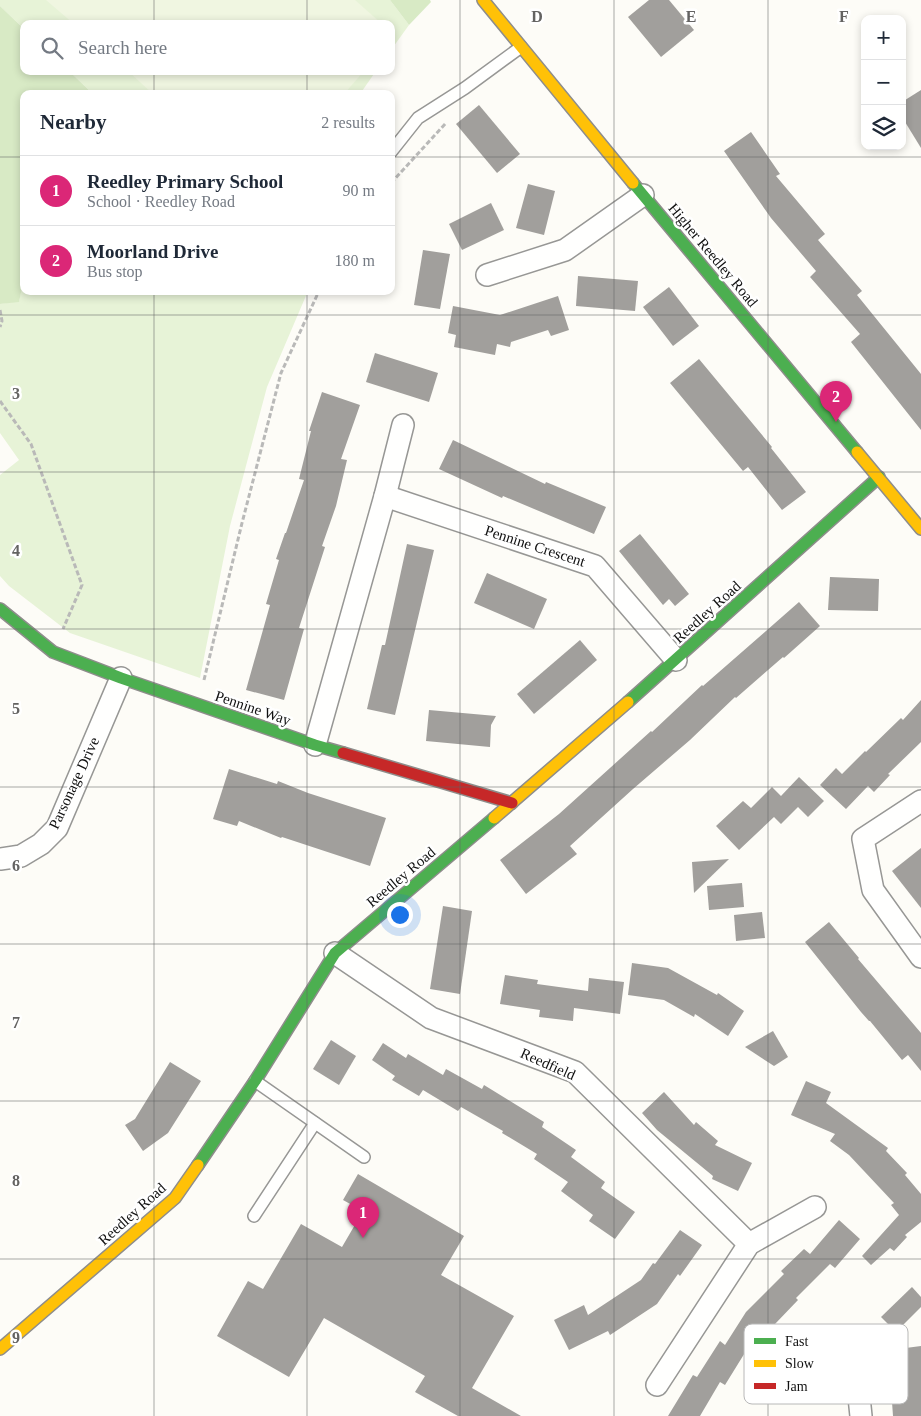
<!DOCTYPE html>
<meta charset="utf-8">
<style>
body{margin:0;font-family:Georgia,serif;background:#f6f6f7;color:#1f2937}
.controls{position:absolute;right:15px;top:15px;display:grid;overflow:hidden;border-radius:10px;box-shadow:0 2px 8px #0003}
.controls button{width:45px;height:45px;display:grid;place-items:center;padding:0;border:0;border-bottom:1px solid #e0e1e3;background:#fff;color:#1f2937;font:25px sans-serif}
.you{position:absolute;left:399px;top:914px;width:18px;height:18px;margin:-12px;border:4px solid #fff;border-radius:50%;background:#1a73e8;box-shadow:0 0 0 8px #1a73e833}
.badge{display:grid;place-items:center;width:32px;height:32px;border-radius:50%;background:#db2777;color:#fff;font-size:16px;font-weight:700}
.pin{position:absolute;translate:-50% -41px;filter:drop-shadow(0 1px 2px #0008)}
.pin::after{content:'';position:absolute;top:26px;width:18px;height:15px;background:inherit;clip-path:polygon(0 0,100% 0,50% 100%)}
.list{margin:0;padding:0;list-style:none}
h2{display:flex;justify-content:space-between;align-items:center;height:65px;margin:0;padding:0 20px;font-size:21px}
h2 small{font-size:16px;font-weight:400;color:#747a83}
.list li{display:grid;grid-template-columns:32px 1fr auto;gap:15px;align-items:center;box-sizing:border-box;height:70px;padding:0 20px;border-top:1px solid #e0e1e3}
.list b{display:block;font-size:19px;white-space:nowrap}
.list p{margin:0;font-size:16px;white-space:nowrap;color:#747a83}
.list em{font-size:16px;font-style:normal;color:#747a83}
.icon{flex:none;width:28px;height:28px;fill:none;stroke:currentColor;stroke-width:2;stroke-linecap:round;stroke-linejoin:round}
.map{position:relative;flex:none;width:921px;height:1416px;overflow:hidden}
.search{position:absolute;background:#fff;box-shadow:0 2px 8px #0003;left:20px;top:20px;width:375px;height:55px;display:flex;align-items:center;gap:12px;box-sizing:border-box;padding:0 18px;border-radius:10px;color:#747a83;font-size:19px}
.panel{position:absolute;background:#fff;box-shadow:0 2px 8px #0003;left:20px;top:90px;width:375px;height:205px;border-radius:10px}
.map>svg:first-child{display:block}
.green{fill:#e7f3d7}
.forest{fill:#d8eac5}
.pitch{fill:#f0f6e1}
.building{fill:#a19f9c}
.lines{fill:none;stroke-linecap:round;stroke-linejoin:round}
.lane-casing{stroke:#979795;stroke-width:14}
.street-casing{stroke:#979795;stroke-width:24}
.fast-casing{stroke:#8e8d8b;stroke-width:14}
.slow-casing{stroke:#8e8d8b;stroke-width:14}
.jam-casing{stroke:#8e8d8b;stroke-width:14}
.path{stroke:#b9b9b8;stroke-width:3;stroke-dasharray:5 2.5;stroke-linecap:butt}
.lane{stroke:#fffffe;stroke-width:11}
.street{stroke:#fffffe;stroke-width:21}
.fast{stroke:#4caf50;stroke-width:11}
.slow{stroke:#ffc107;stroke-width:11}
.jam{stroke:#c62828;stroke-width:11}
.grid{fill:none;stroke:#646362;stroke-width:1;stroke-opacity:0.55}
.labels{text-anchor:middle;stroke-width:5;stroke-linejoin:round;paint-order:stroke}
.street-label{font-size:15px;fill:#111;stroke:#fff}
.key{fill:#fff;stroke:#b8b8b8;stroke-width:1}
.key-label{font-size:14px;fill:#111}
.grid-label{font-size:16px;text-anchor:middle;font-weight:bold;fill:#646362;stroke:#fff;stroke-width:5;stroke-linejoin:round;paint-order:stroke}
</style>
<div class="map">
<svg width="921" height="1416" viewBox="0 0 921 1416">
<rect width="100%" height="100%" fill="#fdfcf7"/>
<!-- green -->
<g class="green">
<polygon points="0,0 390,0 409,25 391,50 391,24 24,24 24,29 0,6"/>
<polygon points="69,71 376,71 360,94 93,94"/>
<polygon points="24,278 24,291 308,291 267,387 230,526 200,678 70,633 9,586 0,576 0,475 19,460 0,433 0,304 19,301"/>
</g>
<!-- forest -->
<g class="forest">
<polygon points="390,0 430,0 431,2 409,25"/>
<polygon points="0,6 24,29 24,71 69,71 93,94 24,94 24,278 19,302 0,304"/>
</g>
<!-- pitch -->
<g class="pitch">
<polygon points="46,0 355,0 382,24 74,24"/>
<polygon points="128,71 364,71 344,94 153,94"/>
</g>
<!-- building -->
<g class="building">
<polygon points="649,0 669,0 694,30 661,57 628,17"/>
<polygon points="921,90 921,148 902,117 902,102"/>
<polygon points="479,105 520,154 497,173 456,124"/>
<polygon points="751,132 780,174 776,176 825,234 818,240 862,291 857,295 921,374 921,430 851,342 860,334 810,277 816,271 771,218 724,151"/>
<polygon points="528,184 555,191 544,235 516,228"/>
<polygon points="491,203 504,230 462,250 449,224"/>
<polygon points="423,250 450,254 440,309 414,305"/>
<polygon points="578,276 638,281 635,311 576,306"/>
<polygon points="669,287 699,326 673,346 643,307"/>
<polygon points="558,296 569,330 551,336 548,330 511,342 510,347 497,344 495,355 454,347 456,335 448,333 453,306 500,315"/>
<polygon points="375,353 438,373 429,402 366,382"/>
<polygon points="699,359 772,447 771,448 806,492 782,510 748,467 743,471 670,383"/>
<polygon points="322,392 360,405 341,459 347,460 336,506 322,546 325,547 299,628 304,629 284,700 246,690 270,605 266,604 279,560 276,559 285,533 286,533 304,480 299,479 311,431 309,431"/>
<polygon points="453,440 545,484 546,482 606,507 594,534 503,496 502,498 439,469"/>
<polygon points="640,534 689,594 675,606 669,599 663,605 619,551"/>
<polygon points="407,544 434,550 395,715 367,709 382,645 385,645"/>
<polygon points="487,573 547,599 534,629 474,603"/>
<polygon points="830,577 879,579 878,611 828,610"/>
<polygon points="799,602 820,626 784,658 783,657 736,698 735,697 690,740 633,789 570,846 577,854 526,894 500,860 559,814 651,731 652,732 702,685 703,686"/>
<polygon points="580,640 597,660 534,714 517,694"/>
<polygon points="921,700 921,742 888,774 890,775 874,792 868,786 846,809 820,785 836,768 842,774 865,751 866,752 901,718 903,720"/>
<polygon points="429,710 496,716 491,725 490,747 426,741"/>
<polygon points="229,769 277,784 278,781 308,793 386,818 370,866 282,837 281,838 239,821 237,826 213,819"/>
<polygon points="799,777 824,801 808,817 798,807 781,824 774,817 739,850 716,826 743,801 751,808 772,787 781,796"/>
<polygon points="921,848 921,908 892,871"/>
<polygon points="729,859 694,893 692,862"/>
<polygon points="742,883 744,907 709,910 707,886"/>
<polygon points="443,906 472,911 460,994 430,989"/>
<polygon points="762,912 765,938 736,941 734,915"/>
<polygon points="829,922 859,958 858,959 921,1033 921,1071 908,1055 902,1060 870,1021 869,1021 861,1012 805,942"/>
<polygon points="632,963 668,968 717,995 718,993 744,1011 728,1036 695,1014 694,1017 664,1000 628,995"/>
<polygon points="505,975 538,980 537,984 588,991 589,978 624,982 620,1014 574,1008 573,1021 539,1017 540,1010 500,1004"/>
<polygon points="773,1031 788,1057 774,1066 745,1047"/>
<polygon points="331,1040 356,1056 339,1085 313,1069"/>
<polygon points="383,1043 406,1058 408,1054 443,1075 446,1069 482,1089 484,1085 544,1122 542,1127 576,1150 571,1157 605,1182 601,1188 635,1212 615,1239 589,1221 593,1215 561,1191 568,1182 534,1159 537,1154 502,1133 503,1131 461,1107 458,1111 423,1090 419,1096 392,1080 395,1076 372,1060"/>
<polygon points="170,1062 201,1081 168,1133 143,1151 125,1125 135,1119"/>
<polygon points="806,1081 831,1092 826,1103 888,1148 886,1151 907,1173 905,1175 921,1194 921,1222 905,1235 907,1237 894,1251 890,1248 871,1265 862,1256 899,1215 891,1205 894,1203 849,1155 830,1141 835,1134 791,1115"/>
<polygon points="664,1092 694,1125 696,1122 718,1141 715,1145 752,1163 738,1191 712,1179 713,1176 657,1130 642,1113"/>
<polygon points="358,1174 464,1236 441,1275 514,1316 472,1388 521,1416 458,1416 415,1392 425,1376 324,1318 289,1377 217,1336 248,1281 263,1289 301,1224 342,1247 363,1211 343,1200"/>
<polygon points="839,1220 860,1239 835,1268 830,1264 796,1298 798,1300 775,1324 753,1355 746,1351 725,1385 720,1382 700,1416 668,1416 693,1375 697,1377 720,1341 725,1345 746,1312 784,1274 781,1271 804,1249 810,1254"/>
<polygon points="680,1230 702,1245 680,1276 678,1274 657,1304 610,1335 608,1331 569,1350 554,1320 584,1305 588,1315 641,1280 653,1263 655,1264"/>
<polygon points="912,1287 921,1297 921,1307 896,1332 881,1317"/>
<polygon points="921,1346 921,1416 893,1416 891,1388 903,1387 898,1349"/>
</g>
<g class="lines">
<!-- lane casing -->
<g class="lane-casing">
<g id="lane">
<polyline points="391,152 418,118 465,88 521,47"/>
<polyline points="255,1081 364,1157"/>
<polyline points="254,1216 315,1123"/>
</g>
</g>
<!-- street casing -->
<g class="street-casing">
<g id="street">
<polyline points="487,275 565,250 643,195"/>
<polyline points="385,496 595,566 676,660"/>
<polyline points="315,745 385,496 403,425"/>
<polyline points="921,801 863,839 873,890 921,957"/>
<polyline points="0,859 21,856 41,844 57,828 121,678"/>
<polyline points="335,953 431,1018 575,1072 749,1244"/>
<polyline points="657,1385 749,1244 815,1207"/>
<polyline points="858,1387 861,1416"/>
</g>
</g>
<!-- fast casing -->
<g class="fast-casing">
<g id="fast">
<polyline points="633,183 857,452"/>
<polyline points="0,609 53,652 121,678 315,745 343,753"/>
<polyline points="628,702 879,477"/>
<polyline points="198,1165 255,1081 335,953 494,818"/>
</g>
</g>
<!-- slow casing -->
<g class="slow-casing">
<g id="slow">
<polyline points="483,0 633,183"/>
<polyline points="857,452 921,529"/>
<polyline points="494,818 628,702"/>
<polyline points="0,1349 175,1198 198,1165"/>
</g>
</g>
<!-- jam casing -->
<g class="jam-casing">
<polyline id="jam" points="343,753 512,803"/>
</g>
<!-- path -->
<g class="path">
<polyline points="391,183 446,123"/>
<polyline points="0,310 2,321 0,327"/>
<polyline points="0,401 31,444 82,585 63,629"/>
<polyline points="204,680 242,523 281,373 319,291"/>
</g>
<!-- lane -->
<use href="#lane" class="lane"/>
<!-- street -->
<use href="#street" class="street"/>
<!-- fast -->
<use href="#fast" class="fast"/>
<!-- slow -->
<use href="#slow" class="slow"/>
<!-- jam -->
<use href="#jam" class="jam"/>
</g>
<!-- grid -->
<path class="grid" d="M154,0v24M307,0v24M460,0v1416M614,0v1416M768,0v1416M154,71v23M307,71v23M0,157h24M391,157h530M154,291v1125M307,291v1125M0,315h921M0,472h921M0,629h921M0,787h921M0,944h921M0,1101h921M0,1259h921"/>
<g class="labels">
<!-- street labels -->
<g class="street-label">
<text transform="translate(713 255) rotate(50)" y="5">Higher Reedley Road</text>
<text transform="translate(535 546) rotate(18)" y="5">Pennine Crescent</text>
<text transform="translate(707 612) rotate(-42)" y="5">Reedley Road</text>
<text transform="translate(253 708) rotate(19)" y="5">Pennine Way</text>
<text transform="translate(74 783) rotate(-65)" y="5">Parsonage Drive</text>
<text transform="translate(401 877) rotate(-40)" y="5">Reedley Road</text>
<text transform="translate(548 1064) rotate(24)" y="5">Reedfield</text>
<text transform="translate(132 1214) rotate(-42)" y="5">Reedley Road</text>
</g>
</g>
<!-- legend -->
<rect x="744" y="1324" width="164" height="80" rx="8" class="key"/>
<rect x="754" y="1338" width="22" height="6" fill="#4caf50"/>
<rect x="754" y="1360" width="22" height="7" fill="#ffc107"/>
<rect x="754" y="1383" width="22" height="6" fill="#c62828"/>
<g class="key-label">
<text x="785" y="1346">Fast</text>
<text x="785" y="1368">Slow</text>
<text x="785" y="1391">Jam</text>
</g>
<g class="grid-label">
<text x="537" y="22">D</text>
<text x="691" y="22">E</text>
<text x="844" y="22">F</text>
<text x="16" y="399">3</text>
<text x="16" y="556">4</text>
<text x="16" y="714">5</text>
<text x="16" y="871">6</text>
<text x="16" y="1028">7</text>
<text x="16" y="1186">8</text>
<text x="16" y="1343">9</text>
</g>
</svg>
<div class="controls">
<button>+</button>
<button>−</button>
<button><svg class="icon" aria-label="layers" viewBox="0 0 24 24"><path d="M12 4l9 5-9 5-9-5zM3 14l9 5 9-5"/></svg></button>
</div>
<div class="you"></div>
<div class="pin badge" style="left:363px;top:1238px">1</div>
<div class="pin badge" style="left:836px;top:422px">2</div>
<div class="search"><svg class="icon" aria-label="search" viewBox="0 0 24 24"><circle cx="10" cy="10" r="6"/><path d="M15 15l6 6"/></svg>Search here</div>
<section class="panel">
<h2>Nearby<small>2 results</small></h2>
<ul class="list">
<li><span class="badge">1</span><div><b>Reedley Primary School</b><p>School · Reedley Road</p></div><em>90 m</em></li>
<li><span class="badge">2</span><div><b>Moorland Drive</b><p>Bus stop</p></div><em>180 m</em></li>
</ul>
</section>
</div>
